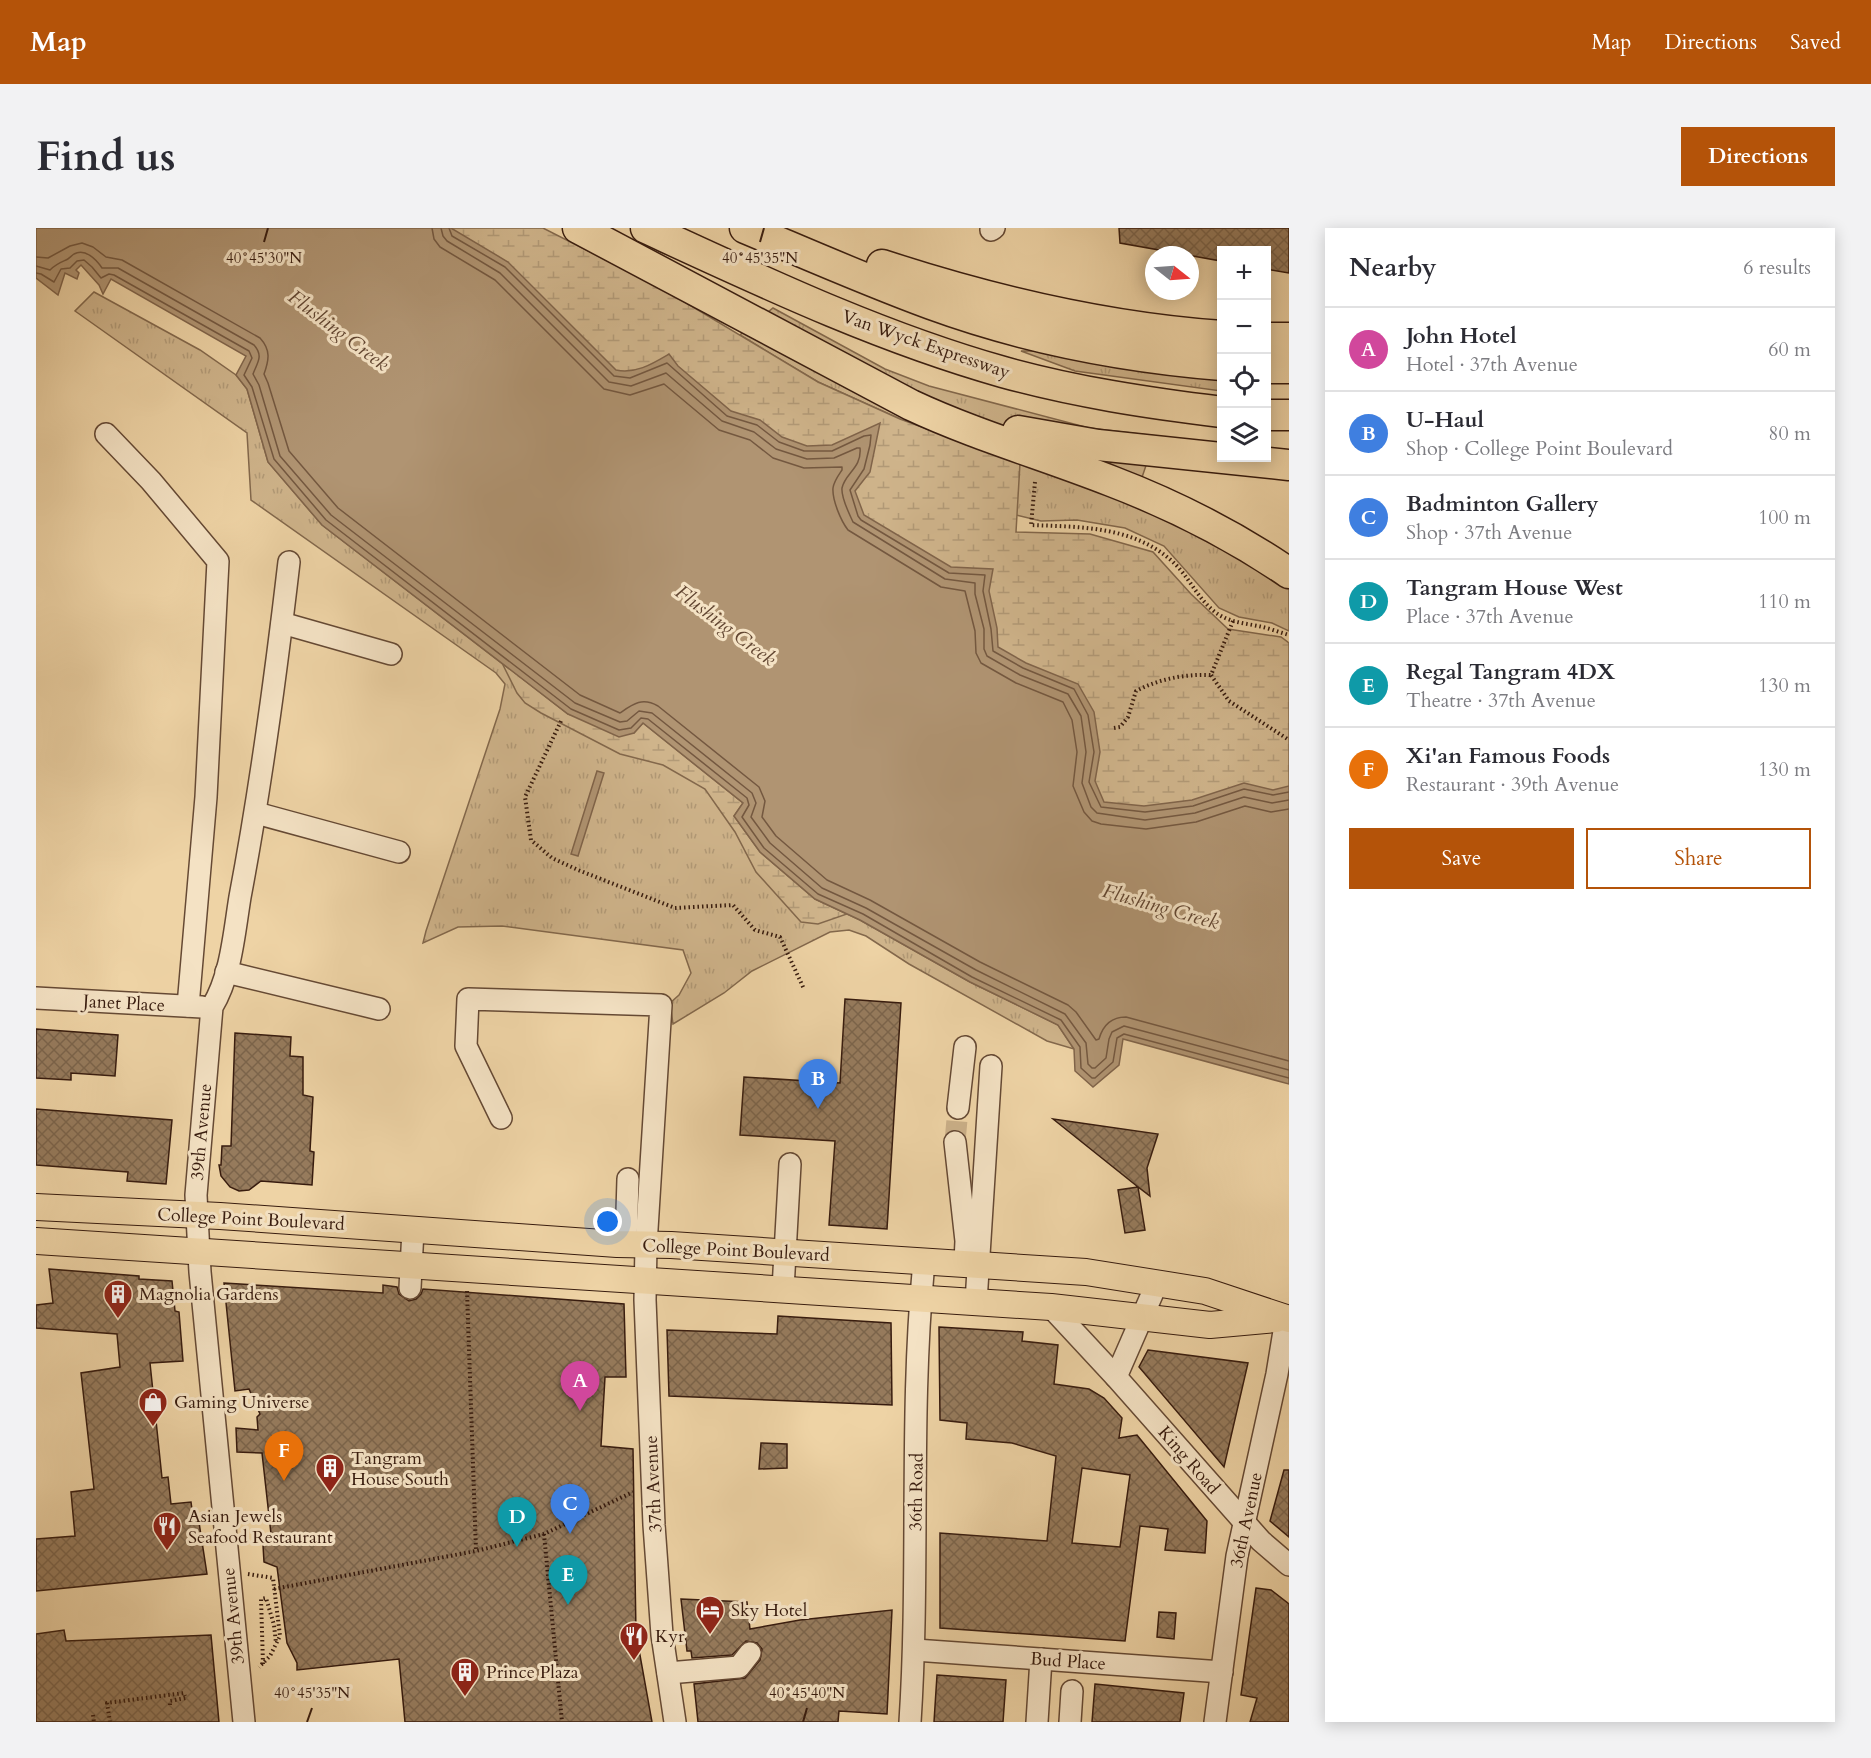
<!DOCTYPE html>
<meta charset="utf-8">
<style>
body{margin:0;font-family:Cardo,serif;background:#f2f2f3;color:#2b2b33}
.controls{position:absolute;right:18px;top:18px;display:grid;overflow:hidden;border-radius:0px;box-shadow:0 3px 15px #0003}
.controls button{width:54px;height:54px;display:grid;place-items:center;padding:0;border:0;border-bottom:2px solid #e1e1e2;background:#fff;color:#2b2b33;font:30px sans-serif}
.compass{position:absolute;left:1109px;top:18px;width:54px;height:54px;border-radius:50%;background:#fff;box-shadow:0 3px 15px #0003;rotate:107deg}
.you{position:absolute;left:572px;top:994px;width:21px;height:21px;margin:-15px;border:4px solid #fff;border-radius:50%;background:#1a73e8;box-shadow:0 0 0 9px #1a73e833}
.badge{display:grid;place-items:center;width:39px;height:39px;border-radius:50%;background:#b45309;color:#fff;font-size:20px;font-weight:700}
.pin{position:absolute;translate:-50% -50px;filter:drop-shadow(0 2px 3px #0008)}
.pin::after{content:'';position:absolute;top:32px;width:21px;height:18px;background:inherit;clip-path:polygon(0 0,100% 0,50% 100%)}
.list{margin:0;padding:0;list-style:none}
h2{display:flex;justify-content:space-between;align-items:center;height:78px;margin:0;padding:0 24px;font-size:26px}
h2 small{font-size:20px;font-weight:400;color:#7c7c81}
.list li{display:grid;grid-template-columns:39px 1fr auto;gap:18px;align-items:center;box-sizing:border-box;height:84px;padding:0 24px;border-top:2px solid #e1e1e2}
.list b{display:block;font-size:22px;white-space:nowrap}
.list p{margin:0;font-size:20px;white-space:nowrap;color:#7c7c81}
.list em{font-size:20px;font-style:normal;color:#7c7c81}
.actions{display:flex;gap:12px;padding:18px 24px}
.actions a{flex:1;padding:14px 0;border:2px solid #b45309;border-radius:0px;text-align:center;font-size:21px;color:#b45309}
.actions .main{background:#b45309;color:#fff}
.icon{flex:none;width:33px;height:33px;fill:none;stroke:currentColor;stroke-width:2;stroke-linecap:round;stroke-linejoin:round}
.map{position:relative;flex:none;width:1253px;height:1494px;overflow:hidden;border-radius:0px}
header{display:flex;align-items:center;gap:36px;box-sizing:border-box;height:84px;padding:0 30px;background:#b45309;color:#fff}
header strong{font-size:28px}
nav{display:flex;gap:33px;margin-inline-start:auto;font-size:21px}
.intro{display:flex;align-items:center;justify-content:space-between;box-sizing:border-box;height:144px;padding:0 36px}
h1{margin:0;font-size:42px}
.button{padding:15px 27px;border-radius:0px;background:#b45309;color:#fff;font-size:21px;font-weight:700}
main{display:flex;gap:36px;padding:0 36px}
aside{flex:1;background:#fff;border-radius:0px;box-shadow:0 3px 15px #0003}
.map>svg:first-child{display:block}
.grass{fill:url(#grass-tufts);stroke:#83684c;stroke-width:1.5}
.wetland{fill:url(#wetland-marsh);stroke:#83684c;stroke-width:1.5}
.water{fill:#b09472;stroke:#80644a;stroke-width:1.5}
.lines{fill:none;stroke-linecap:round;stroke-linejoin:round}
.shore{stroke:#745840;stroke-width:1.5}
.building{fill:url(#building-cross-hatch);stroke:#371b0e;stroke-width:1.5;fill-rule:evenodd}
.minor-tunnel{stroke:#c9ae87;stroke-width:21;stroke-dasharray:21 10;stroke-linecap:butt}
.minor-casing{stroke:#654934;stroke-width:24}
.major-casing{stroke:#371b0e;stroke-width:28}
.highway-casing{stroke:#371b0e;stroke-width:33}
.path{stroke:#371b0e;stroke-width:4;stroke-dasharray:1.5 3;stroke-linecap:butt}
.minor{stroke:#f4e2c4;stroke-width:21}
.major{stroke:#eed3a5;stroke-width:26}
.highway{stroke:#eed3a5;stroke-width:30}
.ticks{fill:none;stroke:#371b0e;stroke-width:2}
.labels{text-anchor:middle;stroke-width:6;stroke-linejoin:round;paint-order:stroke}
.street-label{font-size:18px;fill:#371b0e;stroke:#f4e2c4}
.poi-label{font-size:18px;fill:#371b0e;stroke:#f4e2c4;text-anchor:start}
.water-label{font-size:20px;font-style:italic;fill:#614531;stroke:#f4e2c4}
.ticks-label{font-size:15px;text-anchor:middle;fill:#371b0e;stroke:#f4e2c4;stroke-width:6;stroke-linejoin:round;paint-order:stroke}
</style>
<header>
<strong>Map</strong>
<nav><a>Map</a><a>Directions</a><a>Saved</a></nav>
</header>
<div class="intro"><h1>Find us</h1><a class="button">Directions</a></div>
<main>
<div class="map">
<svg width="1253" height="1494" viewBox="0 0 1253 1494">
<defs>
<pattern id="grass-tufts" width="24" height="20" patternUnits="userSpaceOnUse" patternTransform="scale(1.5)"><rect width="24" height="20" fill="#cfb48b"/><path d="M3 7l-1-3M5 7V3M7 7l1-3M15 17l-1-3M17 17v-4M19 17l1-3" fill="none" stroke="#b29a77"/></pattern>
<pattern id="wetland-marsh" width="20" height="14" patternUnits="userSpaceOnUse" patternTransform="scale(1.5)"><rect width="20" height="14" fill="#cfb48b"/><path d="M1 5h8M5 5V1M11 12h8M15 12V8" fill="none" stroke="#b29a77"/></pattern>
<pattern id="building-cross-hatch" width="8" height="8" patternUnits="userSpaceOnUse" patternTransform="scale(1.5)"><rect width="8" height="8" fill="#967b5d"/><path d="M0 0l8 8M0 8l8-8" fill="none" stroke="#7b644b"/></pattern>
</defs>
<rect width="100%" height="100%" fill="#eed3a5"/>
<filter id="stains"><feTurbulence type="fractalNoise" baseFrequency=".00333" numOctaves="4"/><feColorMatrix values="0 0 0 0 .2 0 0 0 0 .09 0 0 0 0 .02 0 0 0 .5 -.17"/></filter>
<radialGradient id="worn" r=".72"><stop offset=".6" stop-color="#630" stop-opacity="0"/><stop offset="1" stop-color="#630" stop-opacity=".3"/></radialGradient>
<!-- grass -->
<g class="grass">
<polygon points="58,64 164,122 200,147 211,161 232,234 286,297 532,486 607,495 779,671 824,692 934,754 1022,797 1038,821 1011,813 873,736 830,708 813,702 794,704 716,743 688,765 637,796 634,775 643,767 655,745 647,722 466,698 422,699 387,715 390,703 464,481 469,456 460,445 215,272 211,205 39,83"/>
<polygon points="737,80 849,141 893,158 1053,200 1120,208 1098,273 1253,357 1253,403 1236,395 1203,389 1183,380 1128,318 1089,300 1041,292 1005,293 980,287 983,235 864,191 782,154 704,107"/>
<polygon points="1185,122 1185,163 1039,143 985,123"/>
</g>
<!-- wetland -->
<g class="wetland">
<polygon points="370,0 507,0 627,61 782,154 864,191 984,235 980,304 1054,306 1117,324 1155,366 1192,401 1245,409 1253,415 1253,577 1070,594 603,168"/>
<polygon points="466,435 532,486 598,505 607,495 707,575 698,588 724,624 779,671 811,686 782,696 765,694 720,644 699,604 669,561 627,537 584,526 505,485 489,475 481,465"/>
</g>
<!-- water -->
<g class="water">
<path d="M0,0h415l57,34 108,108c20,4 36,-6 53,-16l9,12 53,45 29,9 22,17 25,9 25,-1 48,-22 -10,49 -15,19 9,24 87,52 42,2 -4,22 8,37 1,19 28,16 52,21 16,28 6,40 -5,29 9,21 40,4 48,-6 52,-17 29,7 16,-4v298l-166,-45 -4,26 -26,22 -18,-16 -1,-22 -16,-24 -88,-43 -110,-62 -45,-21 -55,-47 -26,-36 9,-13 -100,-80 -9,10 -15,4 -51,-23 -246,-189 -54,-63 -21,-73 -11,-14 10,-19 -135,-77 -8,15 -4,-9 -18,-20 -5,5 3,3 -2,6 -12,-6 -7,22 -22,-17z"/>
<polygon points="561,543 568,545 542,628 535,626"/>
</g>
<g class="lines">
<!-- shore -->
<g class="shore">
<path d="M396,0l2,11 6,8 55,33 109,109 26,6 34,-11 55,46 31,10 23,18 31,10 38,-1v3c-4,6 -8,11 -9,18 -1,12 8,33 15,42l93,57 24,4 10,40 1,22 5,10 35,20 47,19 9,18 5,32 -4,34 11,26 8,9 9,3 45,5 50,-7 49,-16 26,6 18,-3"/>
<path d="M405,0l2,8 4,5 53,32 109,109 22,4 35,-13 56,48 32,11 22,17 31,10 27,-1 23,-10h3c2,20 -15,25 -18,40 -1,10 7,25 11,34l92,57 30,4v11l9,35v20l3,7 33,19 48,19 13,22 5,36 -4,31 9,24 6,6 48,7 50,-7 49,-16 28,6 17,-3"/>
<polyline points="413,0 416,8 469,39 578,148 594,150 631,135 691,188 721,197 743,214 768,223 796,223 828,208 835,207 834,217 828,241 814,262 822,288 825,292 913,345 949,347 947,363 955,401 957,423 987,440 1038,461 1052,487 1058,524 1053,554 1065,579 1109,584 1157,578 1208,561 1237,567 1253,564"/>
<path d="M0,29l12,1 22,-12 12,-3 11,4 13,10 16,3 138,78c11,12 9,22 4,36l4,9 21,68 49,57 242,187 40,18c13,-9 22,-16 38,-7l101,81 6,14 -3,16 14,19 51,44 43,20 110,62 88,43 8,7 20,28 3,-1c4,-14 12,-22 27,-22l163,44"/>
<path d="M0,38l14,4c6,-6 9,-7 16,-10 3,-1 5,-4 8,-6 11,-6 22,5 28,14h16l136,77c10,11 3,18 -1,29l6,11 21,71 51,59 244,188 45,19 7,-1 12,-10 13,2 100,80 4,10 -5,14 19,26 52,45 44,20 110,62 89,44 21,29 2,21 4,4h3l11,-10 3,-19 3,-7 12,-6 165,44"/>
<polyline points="0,45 5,46 18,54 25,41 34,40 41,33 48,32 56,39 65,50 73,46 78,47 213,123 216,130 208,147 216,159 238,231 290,292 535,481 583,502 595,500 605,490 612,491 711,570 713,577 706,589 728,620 782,666 827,686 936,749 1025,792 1044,819 1045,840 1056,850 1059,850 1077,834 1081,810 1088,806 1253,850"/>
</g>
</g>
<!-- building -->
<g class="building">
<polygon points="1083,0 1253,0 1253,45 1230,41 1230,22 1185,22 1185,33 1084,15"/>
<polygon points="809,771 865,775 851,1001 793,997 799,913 704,907 708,849 804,855"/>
<polygon points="0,801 82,807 79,848 35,845 35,852 0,850"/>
<polygon points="199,805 255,809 254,828 267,829 267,867 277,869 274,923 278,924 276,957 225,953 213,962 203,963 194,959 185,948 183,937 185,937 186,918 195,918"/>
<polygon points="0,881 136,892 130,956 91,953 92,944 0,937"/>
<polygon points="1017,891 1122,906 1111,940 1114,968 1102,959 1109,1002 1089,1005 1082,962 1102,959"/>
<polygon points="13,1041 103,1048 103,1051 136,1053 139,1083 143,1084 147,1133 114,1135 126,1250 132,1249 135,1276 155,1274 157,1289 162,1288 171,1346 0,1363 0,1311 39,1308 35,1264 58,1261 45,1145 84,1139 81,1106 0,1100 0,1077 17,1075"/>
<polygon points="188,1055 347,1065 347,1057 361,1059 363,1066 373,1073 380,1071 385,1066 387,1061 588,1076 590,1149 569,1149 565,1218 597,1221 600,1405 616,1494 369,1494 363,1431 261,1442 261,1435 251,1415 241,1339 228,1334 227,1317 235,1306 226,1225 201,1224 200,1200 222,1202 221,1189 224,1186 213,1161 199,1163"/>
<polygon points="742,1088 855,1095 856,1177 633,1168 631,1102 741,1106"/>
<path d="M903,1099l84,5 -1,9 36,4 -4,39 35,5 15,9 18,20 -3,20 18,-3 70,86 -2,32 -40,-3 3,-21 -28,-3 -15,115 -185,-13v-95l107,8 9,-85 -44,-13 -46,-4 1,-16 -27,-3zM1046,1240l48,7 -10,72 -48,-4z"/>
<polygon points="1112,1122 1212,1135 1188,1239 1103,1139"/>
<polygon points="725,1215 751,1216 751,1240 723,1241"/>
<polygon points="1248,1242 1253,1242 1253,1309 1234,1293"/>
<polygon points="1220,1360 1235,1362 1253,1376 1253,1494 1214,1494 1221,1470 1205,1467"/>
<polygon points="645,1371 711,1374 714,1401 764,1392 856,1382 851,1486 803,1483 802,1494 662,1494 658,1456 709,1450 724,1432 726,1421 721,1415 710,1413 696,1427 656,1430 655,1423 651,1423"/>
<polygon points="1123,1384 1140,1385 1138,1411 1121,1409"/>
<polygon points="28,1402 30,1413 175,1407 183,1494 0,1494 0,1406"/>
<polygon points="901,1447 970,1452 967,1494 898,1494"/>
<polygon points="1059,1456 1148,1465 1144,1494 1056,1494"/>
</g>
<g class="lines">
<!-- minor-tunnel -->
<polyline class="minor-tunnel" points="919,914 922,880"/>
<!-- minor casing -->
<g class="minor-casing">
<g id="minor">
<polyline points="955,2 958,0"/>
<polyline points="70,206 115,253 182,333 170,569 152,778"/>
<polyline points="246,395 355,426"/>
<polyline points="220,585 363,624"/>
<polyline points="190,744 343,781"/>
<polyline points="0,770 166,779"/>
<polyline points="922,880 929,819"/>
<polyline points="465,890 430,818 432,771 625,777 610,1017 609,1072 618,1297 626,1407 639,1494"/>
<polyline points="919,914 930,1013 929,1034"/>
<polyline points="590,1016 592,951"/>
<polyline points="374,1060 377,1002"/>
<polyline points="747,1061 754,936"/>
<polyline points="940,1074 955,838"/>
<polyline points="1015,1079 1080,1149 1225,1313 1253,1337"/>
<polyline points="1080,1149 1121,1055"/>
<polyline points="879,1422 1186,1444"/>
<polyline points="632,1445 703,1439 714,1425"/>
<path d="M208,1494l-44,-450 -3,-56 -1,-21 16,-188c19,-31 22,-73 28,-110 21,-111 36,-223 49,-335"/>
<path d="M874,1494c10,-153 -1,-308 14,-460"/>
<polyline points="1001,1494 1005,1431"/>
<polyline points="1034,1494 1036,1463"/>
<polyline points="1179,1494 1201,1328 1241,1146 1250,1091"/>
</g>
</g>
<!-- major casing -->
<g class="major-casing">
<g id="major">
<polyline points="0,979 184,988 581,1016 635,1017 1050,1044 1169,1063 1253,1091"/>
<polyline points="0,1013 1015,1079 1174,1097 1240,1091"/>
</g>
</g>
<!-- highway casing -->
<g class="highway-casing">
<g id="highway">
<path d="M542,0l333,177c64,30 134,50 200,76 63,24 122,54 178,92"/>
<path d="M610,0c117,54 233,109 357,144 72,20 145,31 219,40"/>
<path d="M709,0c62,26 123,53 186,76 93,34 192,53 291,61"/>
<path d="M846,37c110,36 224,63 340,71"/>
<polyline points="1230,110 1253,110"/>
<polyline points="1230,140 1253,140"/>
<polyline points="1230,187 1253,187"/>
<polyline points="982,203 1062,217 1253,237"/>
</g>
</g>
<!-- path -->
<g class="path">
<path d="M999,254l-4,43c50,2 104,1 143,38 15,14 24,36 41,49 13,10 28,11 43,14 10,2 21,6 31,9"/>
<polyline points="1197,393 1175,447 1193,473 1253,512"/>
<polyline points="525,493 489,569 495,612 516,630 542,642 639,680 697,677 719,702 744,709 768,761"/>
<path d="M1078,500l6,-1 8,-10 8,-26c23,-12 48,-17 75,-16"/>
<polyline points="431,1063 440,1323"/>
<polyline points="508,1306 526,1494"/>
<polyline points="212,1346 237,1350 244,1408 234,1428 223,1439"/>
<polyline points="238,1361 440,1323 508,1306 597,1264"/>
<polyline points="227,1436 225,1371 230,1370 238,1397 240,1415"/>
<polyline points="134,1477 134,1473 150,1470 149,1469"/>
<polyline points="57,1487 58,1494"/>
<polyline points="74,1494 71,1475 148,1465 149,1468"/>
</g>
<!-- minor -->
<use href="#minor" class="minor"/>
<!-- major -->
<use href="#major" class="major"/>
<!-- highway -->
<use href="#highway" class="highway"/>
</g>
<!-- ticks -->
<path class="ticks" d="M228,14l4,-14M724,14l4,-14M271,1494l5,-14M767,1494l4,-14"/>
<!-- icons -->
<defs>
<g id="building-pin" transform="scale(1.5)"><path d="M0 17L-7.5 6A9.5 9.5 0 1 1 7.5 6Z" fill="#8f2418" stroke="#f4e2c4"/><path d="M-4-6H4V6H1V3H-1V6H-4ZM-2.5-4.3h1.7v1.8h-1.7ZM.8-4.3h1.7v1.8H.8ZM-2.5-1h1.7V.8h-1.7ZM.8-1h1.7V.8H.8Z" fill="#fff"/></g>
<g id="shop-pin" transform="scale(1.5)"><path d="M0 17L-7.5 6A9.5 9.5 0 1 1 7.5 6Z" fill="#8f2418" stroke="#f4e2c4"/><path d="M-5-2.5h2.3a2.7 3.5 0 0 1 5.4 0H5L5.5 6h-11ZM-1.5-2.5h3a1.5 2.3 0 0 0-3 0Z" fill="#fff"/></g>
<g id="restaurant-pin" transform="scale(1.5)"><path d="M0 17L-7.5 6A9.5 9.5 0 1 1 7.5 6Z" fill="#8f2418" stroke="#f4e2c4"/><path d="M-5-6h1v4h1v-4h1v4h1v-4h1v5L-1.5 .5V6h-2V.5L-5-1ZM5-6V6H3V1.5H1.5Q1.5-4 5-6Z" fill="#fff"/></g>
<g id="hotel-pin" transform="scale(1.5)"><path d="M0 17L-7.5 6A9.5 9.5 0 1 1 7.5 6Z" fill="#8f2418" stroke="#f4e2c4"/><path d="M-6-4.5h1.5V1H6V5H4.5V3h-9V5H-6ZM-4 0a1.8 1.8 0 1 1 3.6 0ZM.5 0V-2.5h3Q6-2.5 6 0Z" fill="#fff"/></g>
</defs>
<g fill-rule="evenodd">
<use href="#building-pin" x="82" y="1066"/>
<use href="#shop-pin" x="117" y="1174"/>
<use href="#building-pin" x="294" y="1240"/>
<use href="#restaurant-pin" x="131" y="1298"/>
<use href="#hotel-pin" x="674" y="1382"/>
<use href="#restaurant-pin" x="598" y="1408"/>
<use href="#building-pin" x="429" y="1444"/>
</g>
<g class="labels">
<!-- street labels -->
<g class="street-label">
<text transform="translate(890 116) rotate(19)" y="6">Van Wyck Expressway</text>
<text transform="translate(88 775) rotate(3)" y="6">Janet Place</text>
<text transform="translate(165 904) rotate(-85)" y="6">39th Avenue</text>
<text transform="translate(215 991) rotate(3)" y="6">College Point Boulevard</text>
<text transform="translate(700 1022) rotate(3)" y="6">College Point Boulevard</text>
<text transform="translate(1153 1232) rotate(49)" y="6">King Road</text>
<text transform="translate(617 1256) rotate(-93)" y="6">37th Avenue</text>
<text transform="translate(880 1264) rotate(-89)" y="6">36th Road</text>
<text transform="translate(1210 1292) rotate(-78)" y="6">36th Avenue</text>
<text transform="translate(197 1388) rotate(-96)" y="6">39th Avenue</text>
<text transform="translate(1032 1433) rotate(4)" y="6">Bud Place</text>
</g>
<!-- poi labels -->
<g class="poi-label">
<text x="103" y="1072">Magnolia Gardens</text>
<text x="138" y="1180">Gaming Universe</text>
<text x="315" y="1236">Tangram<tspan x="315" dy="21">House South</tspan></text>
<text x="152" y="1294">Asian Jewels<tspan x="152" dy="21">Seafood Restaurant</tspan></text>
<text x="695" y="1388">Sky Hotel</text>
<text x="619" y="1414">Kyr</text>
<text x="450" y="1450">Prince Plaza</text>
</g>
<!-- water labels -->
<g class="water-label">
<text transform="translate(303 102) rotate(37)" y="7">Flushing Creek</text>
<text transform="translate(690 397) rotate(37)" y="7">Flushing Creek</text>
<text transform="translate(1125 678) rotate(16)" y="7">Flushing Creek</text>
</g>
</g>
<g class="ticks-label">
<text x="228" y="35">40°45'30"N</text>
<text x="724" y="35">40°45'35"N</text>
<text x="276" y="1470">40°45'35"N</text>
<text x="771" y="1470">40°45'40"N</text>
</g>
<rect width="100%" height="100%" filter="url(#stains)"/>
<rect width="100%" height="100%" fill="url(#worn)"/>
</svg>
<div class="controls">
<button>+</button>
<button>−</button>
<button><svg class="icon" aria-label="locate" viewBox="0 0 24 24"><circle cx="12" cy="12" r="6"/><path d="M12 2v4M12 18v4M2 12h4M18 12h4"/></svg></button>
<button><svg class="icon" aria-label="layers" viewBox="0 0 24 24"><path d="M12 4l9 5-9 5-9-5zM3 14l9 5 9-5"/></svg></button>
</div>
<svg class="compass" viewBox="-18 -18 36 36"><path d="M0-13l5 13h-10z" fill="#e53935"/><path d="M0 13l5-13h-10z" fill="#7c7c81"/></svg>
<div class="you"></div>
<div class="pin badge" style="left:544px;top:1183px;background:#d1479c">A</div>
<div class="pin badge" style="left:782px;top:881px;background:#3f7fe0">B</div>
<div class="pin badge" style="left:534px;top:1306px;background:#3f7fe0">C</div>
<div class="pin badge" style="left:481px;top:1319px;background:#0f9aa8">D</div>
<div class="pin badge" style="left:532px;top:1377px;background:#0f9aa8">E</div>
<div class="pin badge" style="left:248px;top:1253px;background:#e8710a">F</div>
</div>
<aside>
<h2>Nearby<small>6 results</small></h2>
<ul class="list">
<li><span class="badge" style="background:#d1479c">A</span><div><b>John Hotel</b><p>Hotel · 37th Avenue</p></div><em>60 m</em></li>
<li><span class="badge" style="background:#3f7fe0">B</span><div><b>U-Haul</b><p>Shop · College Point Boulevard</p></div><em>80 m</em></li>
<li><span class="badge" style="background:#3f7fe0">C</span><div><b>Badminton Gallery</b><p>Shop · 37th Avenue</p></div><em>100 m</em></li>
<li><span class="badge" style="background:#0f9aa8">D</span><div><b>Tangram House West</b><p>Place · 37th Avenue</p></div><em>110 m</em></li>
<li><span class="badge" style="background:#0f9aa8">E</span><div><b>Regal Tangram 4DX</b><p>Theatre · 37th Avenue</p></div><em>130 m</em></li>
<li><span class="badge" style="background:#e8710a">F</span><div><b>Xi'an Famous Foods</b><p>Restaurant · 39th Avenue</p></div><em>130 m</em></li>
</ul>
<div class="actions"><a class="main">Save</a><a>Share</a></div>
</aside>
</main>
